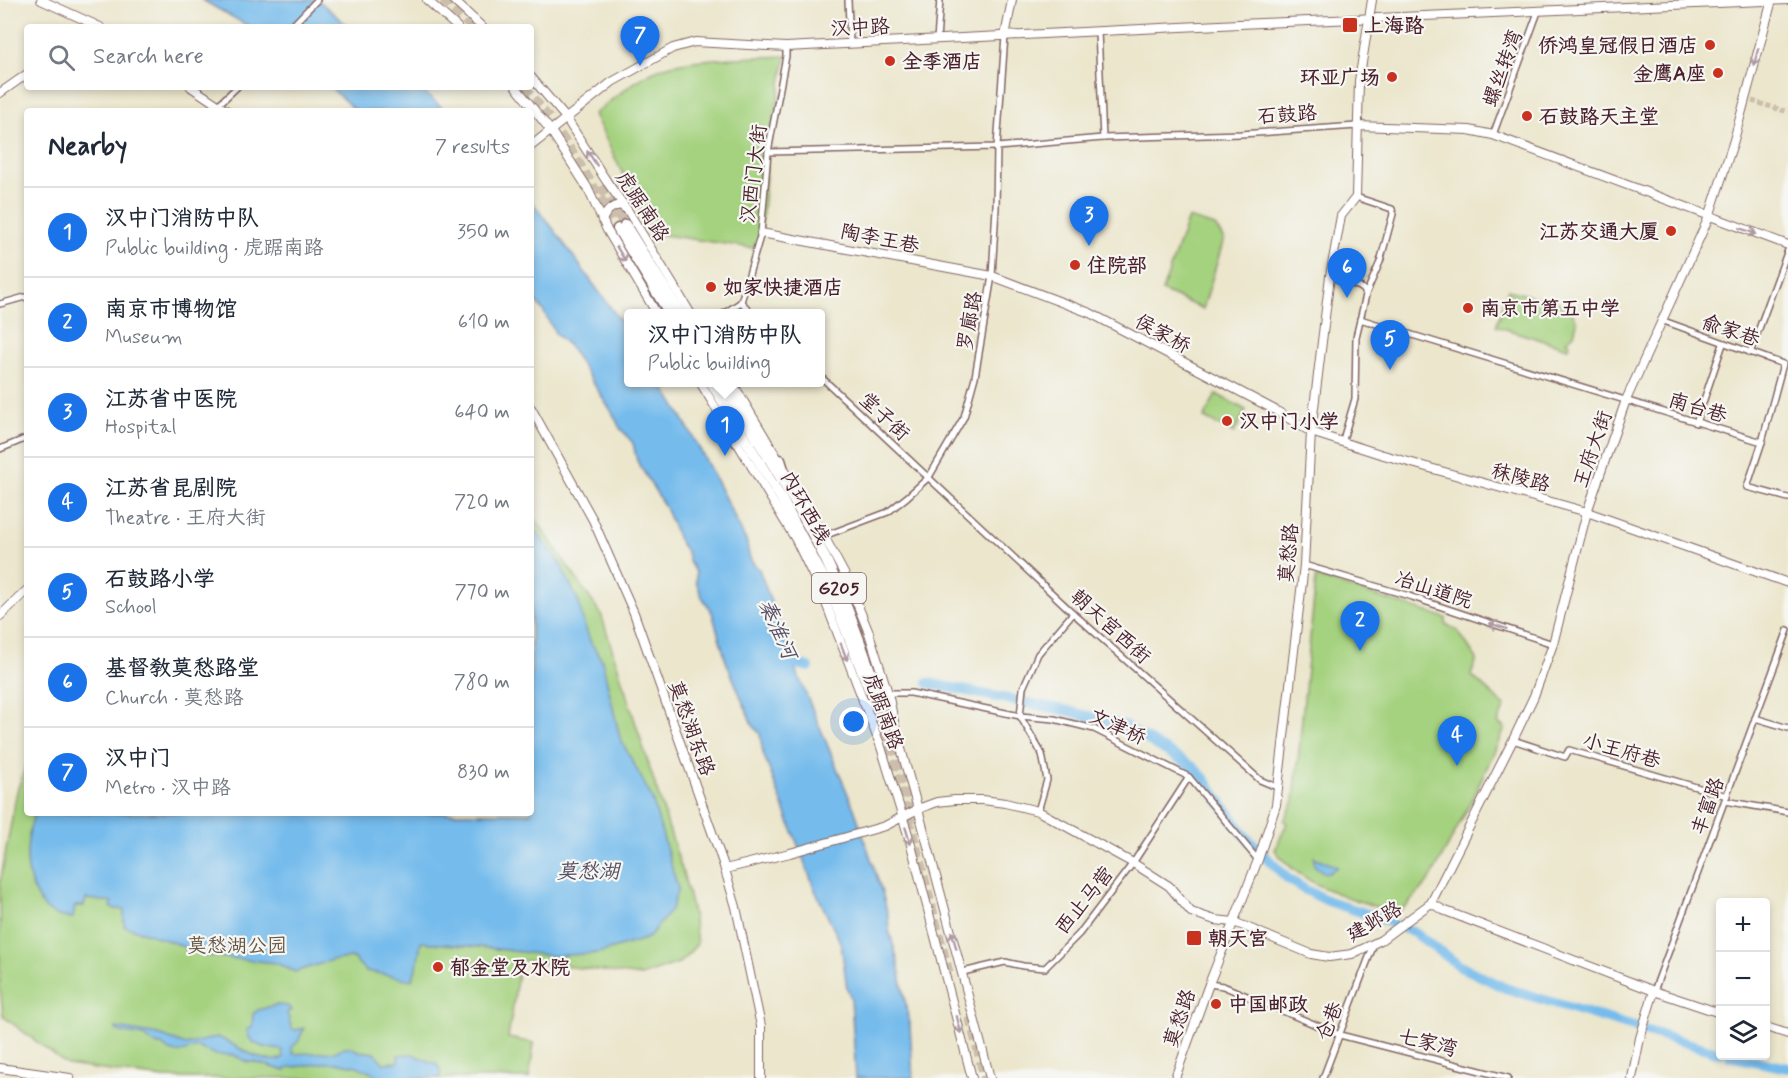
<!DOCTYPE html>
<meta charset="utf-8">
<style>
body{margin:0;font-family:Mynerve,"LXGW WenKai TC",sans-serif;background:#f6f6f7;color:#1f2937}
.controls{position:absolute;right:18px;bottom:18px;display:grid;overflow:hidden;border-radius:6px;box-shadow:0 3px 9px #0003}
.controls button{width:54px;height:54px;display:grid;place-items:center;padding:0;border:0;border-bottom:2px solid #e0e1e3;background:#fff;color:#1f2937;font:30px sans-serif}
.you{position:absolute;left:854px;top:722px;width:21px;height:21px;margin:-15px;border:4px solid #fff;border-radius:50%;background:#1a73e8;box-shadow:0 0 0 9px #1a73e833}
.badge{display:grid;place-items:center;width:39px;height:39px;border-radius:50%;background:#1a73e8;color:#fff;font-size:20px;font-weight:700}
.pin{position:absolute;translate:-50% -50px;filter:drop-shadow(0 2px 3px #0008)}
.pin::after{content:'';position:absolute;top:32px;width:21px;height:18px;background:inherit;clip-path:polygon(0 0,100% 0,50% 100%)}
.popup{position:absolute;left:624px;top:309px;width:201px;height:78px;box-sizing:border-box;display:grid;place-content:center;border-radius:6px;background:#fff;filter:drop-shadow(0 2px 4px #0005);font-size:20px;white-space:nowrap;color:#747a83}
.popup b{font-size:22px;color:#1f2937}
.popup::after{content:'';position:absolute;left:50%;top:100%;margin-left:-12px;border:12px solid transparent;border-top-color:#fff}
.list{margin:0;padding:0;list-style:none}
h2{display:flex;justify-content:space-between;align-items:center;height:78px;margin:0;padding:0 24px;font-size:26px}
h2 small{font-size:20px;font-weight:400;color:#747a83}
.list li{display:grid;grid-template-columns:39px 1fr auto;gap:18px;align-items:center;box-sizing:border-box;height:90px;padding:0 24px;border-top:2px solid #e0e1e3}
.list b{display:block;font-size:22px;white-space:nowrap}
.list p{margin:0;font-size:20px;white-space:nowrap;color:#747a83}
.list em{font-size:20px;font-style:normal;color:#747a83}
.icon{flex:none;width:33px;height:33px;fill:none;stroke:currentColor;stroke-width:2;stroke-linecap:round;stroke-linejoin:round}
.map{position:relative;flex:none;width:1788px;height:1078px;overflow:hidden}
.search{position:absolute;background:#fff;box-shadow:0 3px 9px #0003;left:24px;top:24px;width:510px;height:66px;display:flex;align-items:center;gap:15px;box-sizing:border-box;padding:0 21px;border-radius:6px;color:#747a83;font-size:22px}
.panel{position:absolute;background:#fff;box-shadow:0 3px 9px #0003;left:24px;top:108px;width:510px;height:708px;border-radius:6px}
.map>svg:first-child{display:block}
.green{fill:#a5d27f;stroke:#787855;stroke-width:1.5}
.water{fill:#75bbec;stroke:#606d8c;stroke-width:1.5}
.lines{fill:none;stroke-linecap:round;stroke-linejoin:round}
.river{stroke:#75bbec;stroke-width:10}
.street-tunnel{stroke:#cbbeac;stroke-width:5;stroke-dasharray:5 2.5;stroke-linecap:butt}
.highway-tunnel{stroke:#cbbeac;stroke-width:10;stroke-dasharray:10 5;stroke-linecap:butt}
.street-casing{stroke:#826563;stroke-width:8}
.secondary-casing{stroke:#826563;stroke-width:10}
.primary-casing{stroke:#826563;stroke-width:10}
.highway-casing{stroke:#826563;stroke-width:13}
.street{stroke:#fff;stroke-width:5}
.secondary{stroke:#fff;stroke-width:8}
.primary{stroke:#fff;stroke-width:8}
.highway{stroke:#fff;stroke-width:10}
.oneway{stroke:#ae9aa0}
.poi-dot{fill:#c8321e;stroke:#f6f6f2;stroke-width:2}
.labels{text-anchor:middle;stroke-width:4.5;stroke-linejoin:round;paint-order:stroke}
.shield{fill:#f6f6f2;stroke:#7e6067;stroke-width:1.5}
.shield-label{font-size:18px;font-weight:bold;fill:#4a1f2b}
.poi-label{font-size:20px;font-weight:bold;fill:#4a1f2b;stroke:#f6f6f2;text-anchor:start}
.street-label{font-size:20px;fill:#4a1f2b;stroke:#f6f6f2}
.park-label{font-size:20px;fill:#655544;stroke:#f6f6f2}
.water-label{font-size:21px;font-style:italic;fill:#574e65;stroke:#f6f6f2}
</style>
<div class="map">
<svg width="1788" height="1078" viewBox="0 0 1788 1078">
<rect width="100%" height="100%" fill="#f6f6f2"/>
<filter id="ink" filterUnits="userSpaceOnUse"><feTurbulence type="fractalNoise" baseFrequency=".0167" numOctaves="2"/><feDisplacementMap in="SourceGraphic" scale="12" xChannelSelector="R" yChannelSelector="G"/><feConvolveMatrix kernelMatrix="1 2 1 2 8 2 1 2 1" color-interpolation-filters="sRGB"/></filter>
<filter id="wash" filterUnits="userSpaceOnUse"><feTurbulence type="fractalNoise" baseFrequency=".008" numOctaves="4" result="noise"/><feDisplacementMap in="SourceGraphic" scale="24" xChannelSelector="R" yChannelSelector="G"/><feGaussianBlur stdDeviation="1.35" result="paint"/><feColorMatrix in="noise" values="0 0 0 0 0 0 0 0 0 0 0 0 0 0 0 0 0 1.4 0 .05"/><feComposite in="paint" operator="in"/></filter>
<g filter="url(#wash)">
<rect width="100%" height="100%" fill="#ebe6cc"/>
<!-- green -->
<g class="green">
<path d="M786,56l-18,96 -7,81 -8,15 -102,-15 -57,-119c18,-14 35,-30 56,-41 30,-17 99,-15 136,-17z"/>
<polygon points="1188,218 1215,226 1224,239 1203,309 1162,291"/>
<polygon points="1508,290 1566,305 1573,314 1577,322 1574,334 1566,341 1570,343 1568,348 1496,326"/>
<polygon points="1216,394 1246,410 1234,433 1204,418"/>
<polygon points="531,513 601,614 684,876 693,913 697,944 681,962 641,976 520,960 508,1038 534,1043 529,1078 163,1078 67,1065 3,1016 0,988 0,882 17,791 27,763 27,813 531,813"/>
<path d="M1316,577l130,41v6l12,7 19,28 -6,16 34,31 -7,17 7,5 -32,70 -43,82 -23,25 -11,8c-43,-14 -93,-25 -121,-63l12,-27 -3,-2 10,-20z"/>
</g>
<!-- water -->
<g class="water">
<polygon points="202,0 318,0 349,27 250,27"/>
<polygon points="330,87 418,87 446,111 356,111"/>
<path d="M531,201l21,26 77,106v49l32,1c33,51 59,105 86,160 1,12 3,19 12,26l34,94 62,148 27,81 6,23 1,15 8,28 13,68 3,52h-57l-5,-80 -4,-10 -6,-44 -26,-54 -52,-137 -3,-19 -8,-10 -26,-63 -14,-49 -10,-15 -6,-15v-9l-7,-11 -2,-10 -7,-9 -15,-36 -28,-46 -4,-18 -13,-15 -8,-16 -42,-65 -14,-13 -14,-25 -11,-13z"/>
<path d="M531,524l30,41 18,38 5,21 7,19 11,17 18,78 32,60 26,91 -7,21 -23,28 -49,15 -46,3 -64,-8 -68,-6 -4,24 -5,14 -46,-9 -13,-13 -21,2 -37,12 -19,-9 -74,-8 -30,-13 -48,-16v-16l-13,-2 1,-6 -26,-3 -2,7h-9l-2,12c-39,1 -49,-45 -45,-77 1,-10 4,-19 6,-28h497z"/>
<polygon points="1314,857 1337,867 1329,873 1323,872 1314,865"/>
<path d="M276,1005c6,0 13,0 16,6h-3l-2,2 5,16 4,1 8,-2 -6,14 -6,5 1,7 42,-2 9,-5h7l7,4 17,2 8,10 15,-1v-7l14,-1 25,10 4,8 -2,6h-57l-25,-12 -17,-3h-15l-38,5 -1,3 -32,-9h-7l-13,-7h-18l-19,-8c-14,5 -24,10 -35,-2 -10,0 -10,-4 -17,-8 -9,-5 -20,-1 -29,-7v-2l43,7 27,10 31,-8c18,6 47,31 66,21l-1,-8c-14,-2 -35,-3 -35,-21l5,-1 1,-14 5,-4z"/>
</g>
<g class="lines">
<!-- river -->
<g class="river">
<polyline points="780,660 809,667"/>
<polyline points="928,683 1017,701"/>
<polyline points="1027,703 1069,711 1123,725 1193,767 1203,777 1246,837 1288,879 1306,890 1328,901 1379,918 1415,933 1460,966 1505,988 1720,1053"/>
<polyline points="1730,1056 1788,1068"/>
</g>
</g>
</g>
<g filter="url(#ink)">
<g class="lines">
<!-- street-tunnel -->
<polyline class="street-tunnel" points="1752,101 1788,112"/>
<!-- highway-tunnel -->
<g class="highway-tunnel">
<polyline points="443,0 472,27"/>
<path d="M524,87c37,44 65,92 94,142"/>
<polyline points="601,186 625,225"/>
<polyline points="876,688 917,820"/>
<polyline points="869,689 912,832 950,978"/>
<polyline points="970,1017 985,1078"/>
</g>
<!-- street casing -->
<g class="street-casing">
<g id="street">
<polyline points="848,0 850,44"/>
<polyline points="291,27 317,0"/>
<polyline points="1098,32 1103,138"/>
<polyline points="937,40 940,0"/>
<polyline points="218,105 237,87"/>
<polyline points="1493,135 1538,12"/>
<polyline points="768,152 997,147 1103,138 1241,134 1357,126"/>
<polyline points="1356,197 1392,209 1393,214 1380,262 1366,294"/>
<polyline points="1330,276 1360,287 1364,290 1366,295 1356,337 1355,399 1342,443"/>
<polyline points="741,302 761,233 768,152 786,56 786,47"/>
<polyline points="741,302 753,314"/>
<polyline points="0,304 25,297 27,298"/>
<polyline points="723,314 741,302"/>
<polyline points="1360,319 1762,442"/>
<polyline points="1661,320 1783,364 1762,442 1747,487 1788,498"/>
<polyline points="1750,353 1788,250"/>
<polyline points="821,377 1073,613 1260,780 1279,788"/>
<polyline points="1696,423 1723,344"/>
<polyline points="0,449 27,438"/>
<polyline points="824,536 888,512 907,497 929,477 964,417 975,377 992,276 996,208 997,147 1005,36"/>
<polyline points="1304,565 1409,596 1553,644"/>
<polyline points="888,693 911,693 1020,716 1054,719 1094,729 1189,777 1258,860"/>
<polyline points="1755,718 1788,728"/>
<polyline points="1513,740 1565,757 1569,750 1727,796"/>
<polyline points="1725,801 1788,812"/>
<polyline points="1038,811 1047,780 1042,754 1020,716 1023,688 1038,654 1073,613"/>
<polyline points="963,972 1005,962 1023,966 1045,968 1079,934 1133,863 1189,777"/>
<polyline points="1209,984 1223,986 1340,1035 1508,1078"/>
<polyline points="1654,991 1788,630"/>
<polyline points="1323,1078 1374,944"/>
</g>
</g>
<!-- secondary casing -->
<g class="secondary-casing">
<g id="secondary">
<polyline points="41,0 100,27"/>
<polyline points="1005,36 1012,0"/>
<polyline points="191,87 227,111"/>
<polyline points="0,93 27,74"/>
<polyline points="1357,126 1469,130 1493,135 1788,245"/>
<polyline points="761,233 992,276 1090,313 1275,410 1311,432 1380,454 1587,512 1788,583"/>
<polyline points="531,408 593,520 634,613 723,863 736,907 761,1026 761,1078"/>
<polyline points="725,869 790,853 885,826 918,809 937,802 955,800 983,800 1005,803 1038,811 1133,863 1169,886 1191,912 1215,920 1234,922 1311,954 1329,957 1352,954 1381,940 1431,903 1513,740 1534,696 1553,644 1587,512 1626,400 1709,217 1734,140 1772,0"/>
<polyline points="1431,903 1443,910 1654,991 1720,1013"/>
<polyline points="1766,1027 1788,1034"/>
<polyline points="1175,1078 1209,984 1258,860 1276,805 1304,565 1311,432 1330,276 1341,216 1356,197 1359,81 1372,0"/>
<polyline points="1632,1078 1640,1038 1654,991"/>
</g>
</g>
<!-- primary casing -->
<g class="primary-casing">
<g id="primary">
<polyline points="427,0 457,27"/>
<polyline points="453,0 482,27"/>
<polyline points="531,77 566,118 607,182 628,211 691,314"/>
<polyline points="516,87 551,131 587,187 607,230 657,314"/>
<polyline points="531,146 612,82 673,48 695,42 786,47 1239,24 1788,0"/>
<path d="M602,220c5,-9 8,-13 18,-15l6,4"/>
<polyline points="700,382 728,428"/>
<polyline points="732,382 824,536 848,581 869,633 888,693 896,731 918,809 990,1078"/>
<polyline points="735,439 796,540 824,598 881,747 910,841 972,1078"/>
<polyline points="0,616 27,590"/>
<path d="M863,701c11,8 19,2 25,-8"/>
<polyline points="0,1068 70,1078"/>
</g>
</g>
<!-- highway casing -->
<g class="highway-casing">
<g id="highway">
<polyline points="625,225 681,314"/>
<polyline points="618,229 670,314"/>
<polyline points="711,382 781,498 832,594 869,689"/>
<path d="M722,382c36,59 74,117 104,178 20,42 35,85 50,128"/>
<polyline points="728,421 737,442"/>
<polyline points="780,460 786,479"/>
</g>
</g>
<!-- street -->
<use href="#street" class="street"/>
<!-- secondary -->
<use href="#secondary" class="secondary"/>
<!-- primary -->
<use href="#primary" class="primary"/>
<!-- highway -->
<use href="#highway" class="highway"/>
</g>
<!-- one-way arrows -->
<defs><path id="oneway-shaft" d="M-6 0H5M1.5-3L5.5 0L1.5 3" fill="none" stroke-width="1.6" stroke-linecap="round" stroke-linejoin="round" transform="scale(1.5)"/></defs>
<g class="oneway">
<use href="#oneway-shaft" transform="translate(1756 57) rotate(105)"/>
<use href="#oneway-shaft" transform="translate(592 158) rotate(-123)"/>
<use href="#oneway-shaft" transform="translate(1748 231) rotate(19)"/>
<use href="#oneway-shaft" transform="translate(621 254) rotate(59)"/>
<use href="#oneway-shaft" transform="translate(1498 626) rotate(-162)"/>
<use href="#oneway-shaft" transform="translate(844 652) rotate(69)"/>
<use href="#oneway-shaft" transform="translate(908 836) rotate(73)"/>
<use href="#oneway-shaft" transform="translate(954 940) rotate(-105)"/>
<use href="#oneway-shaft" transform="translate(959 1025) rotate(76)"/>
</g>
</g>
<!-- markers -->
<g class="poi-dot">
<rect x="1342" y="17" width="16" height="16" rx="3"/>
<circle cx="1710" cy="45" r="6"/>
<circle cx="890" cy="61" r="6"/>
<circle cx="1718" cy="73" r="6"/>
<circle cx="1392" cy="77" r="6"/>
<circle cx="1527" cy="116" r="6"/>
<circle cx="1671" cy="231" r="6"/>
<circle cx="1075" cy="265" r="6"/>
<circle cx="711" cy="287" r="6"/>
<circle cx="1468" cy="308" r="6"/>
<circle cx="1227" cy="421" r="6"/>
<rect x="1186" y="930" width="16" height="16" rx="3"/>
<circle cx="438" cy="967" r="6"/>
<circle cx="1216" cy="1004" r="6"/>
</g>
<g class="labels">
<!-- shield labels -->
<rect class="shield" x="812" y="573" width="54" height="30" rx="4.5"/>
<g class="shield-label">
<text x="839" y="594">G205</text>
</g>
<!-- poi labels -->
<g class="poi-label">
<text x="1364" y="32">上海路</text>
<text x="1698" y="52" text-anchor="end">侨鸿皇冠假日酒店</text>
<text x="902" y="68">全季酒店</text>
<text x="1706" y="80" text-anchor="end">金鹰A座</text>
<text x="1380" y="84" text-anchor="end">环亚广场</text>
<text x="1539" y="123">石鼓路天主堂</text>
<text x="1659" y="238" text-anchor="end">江苏交通大厦</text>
<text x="1087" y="272">住院部</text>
<text x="723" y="294">如家快捷酒店</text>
<text x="1480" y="315">南京市第五中学</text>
<text x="1239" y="428">汉中门小学</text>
<text x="1208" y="945">朝天宫</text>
<text x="450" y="974">郁金堂及水院</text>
<text x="1228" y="1011">中国邮政</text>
</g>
<!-- street labels -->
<g class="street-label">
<text transform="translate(860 27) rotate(-3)" y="7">汉中路</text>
<text transform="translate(1502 68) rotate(-70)" y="7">螺丝转湾</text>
<text transform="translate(1287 114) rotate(-4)" y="7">石鼓路</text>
<text transform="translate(753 174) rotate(-83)" y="7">汉西门大街</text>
<text transform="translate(643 206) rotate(57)" y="7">虎踞南路</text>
<text transform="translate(880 238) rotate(11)" y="7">陶李王巷</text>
<text transform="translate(969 321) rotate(-80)" y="7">罗廊路</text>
<text transform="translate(1731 330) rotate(19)" y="7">俞家巷</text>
<text transform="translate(1163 333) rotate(28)" y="7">侯家桥</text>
<text transform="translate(1698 407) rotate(17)" y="7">南台巷</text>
<text transform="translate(885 416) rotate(43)" y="7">堂子街</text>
<text transform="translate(1592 449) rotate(-71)" y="7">王府大街</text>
<text transform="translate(1521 477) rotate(15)" y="7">秣陵路</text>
<text transform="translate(806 507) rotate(61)" y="7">内环西线</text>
<text transform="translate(1288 553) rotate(-85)" y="7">莫愁路</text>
<text transform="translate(1434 589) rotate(18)" y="7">冶山道院</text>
<text transform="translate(1111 626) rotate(42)" y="7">朝天宫西街</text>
<text transform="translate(884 711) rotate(70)" y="7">虎踞南路</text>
<text transform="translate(1118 726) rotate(24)" y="7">文津桥</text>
<text transform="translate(692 728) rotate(70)" y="7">莫愁湖东路</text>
<text transform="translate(1622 750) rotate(16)" y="7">小王府巷</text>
<text transform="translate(1707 806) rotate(-70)" y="7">丰富路</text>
<text transform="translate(1084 900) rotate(-51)" y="7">西止马营</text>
<text transform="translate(1374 921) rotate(-30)" y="7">建邺路</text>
<text transform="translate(1179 1018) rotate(-71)" y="7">莫愁路</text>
<text transform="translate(1329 1021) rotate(-69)" y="7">仓巷</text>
<text transform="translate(1428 1042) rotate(14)" y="7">七家湾</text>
</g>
<!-- park labels -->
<g class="park-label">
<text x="237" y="952">莫愁湖公园</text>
</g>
<!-- water labels -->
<g class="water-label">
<text transform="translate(778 629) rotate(66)" y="7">秦淮河</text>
<text x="588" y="878">莫愁湖</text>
</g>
</g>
</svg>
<div class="controls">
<button>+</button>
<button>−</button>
<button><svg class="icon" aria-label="layers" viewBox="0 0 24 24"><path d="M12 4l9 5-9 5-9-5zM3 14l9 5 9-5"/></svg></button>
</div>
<div class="you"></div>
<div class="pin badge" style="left:725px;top:456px">1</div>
<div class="popup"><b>汉中门消防中队</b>Public building</div>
<div class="pin badge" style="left:1360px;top:651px">2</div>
<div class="pin badge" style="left:1089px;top:246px">3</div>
<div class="pin badge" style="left:1457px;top:766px">4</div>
<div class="pin badge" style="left:1390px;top:370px">5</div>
<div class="pin badge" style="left:1347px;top:298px">6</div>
<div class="pin badge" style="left:640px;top:66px">7</div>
<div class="search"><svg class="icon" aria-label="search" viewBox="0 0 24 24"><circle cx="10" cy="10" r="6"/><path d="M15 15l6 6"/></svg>Search here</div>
<section class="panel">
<h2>Nearby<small>7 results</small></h2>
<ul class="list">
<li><span class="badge">1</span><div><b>汉中门消防中队</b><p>Public building · 虎踞南路</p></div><em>350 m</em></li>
<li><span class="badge">2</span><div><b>南京市博物馆</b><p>Museum</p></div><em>610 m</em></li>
<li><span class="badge">3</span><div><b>江苏省中医院</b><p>Hospital</p></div><em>640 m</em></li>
<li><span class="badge">4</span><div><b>江苏省昆剧院</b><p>Theatre · 王府大街</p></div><em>720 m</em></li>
<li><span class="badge">5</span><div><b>石鼓路小学</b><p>School</p></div><em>770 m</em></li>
<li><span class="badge">6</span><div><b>基督教莫愁路堂</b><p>Church · 莫愁路</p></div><em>780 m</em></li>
<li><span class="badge">7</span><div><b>汉中门</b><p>Metro · 汉中路</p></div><em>830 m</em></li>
</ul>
</section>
</div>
